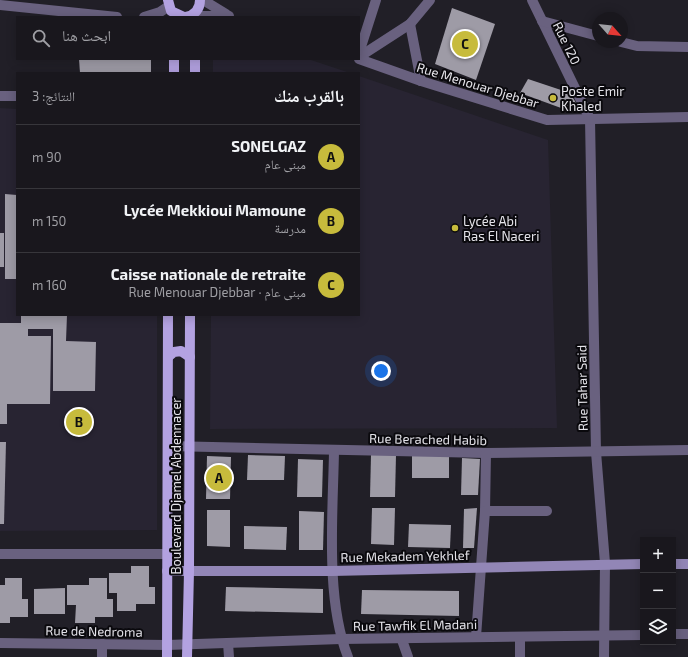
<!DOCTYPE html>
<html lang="ar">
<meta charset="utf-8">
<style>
body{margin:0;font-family:"Exo 2","Noto Naskh Arabic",sans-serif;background:#222026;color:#f1f3f6;direction:rtl}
.controls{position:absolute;right:12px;bottom:12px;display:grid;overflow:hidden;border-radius:0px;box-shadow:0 2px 10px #0003}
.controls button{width:36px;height:36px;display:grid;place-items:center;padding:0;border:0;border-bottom:1px solid #37363b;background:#19171d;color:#f1f3f6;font:20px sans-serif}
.compass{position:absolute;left:592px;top:12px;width:36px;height:36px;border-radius:50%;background:#19171d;box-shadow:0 2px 10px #0003;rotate:117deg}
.you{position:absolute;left:381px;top:371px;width:14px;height:14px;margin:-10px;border:3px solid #fff;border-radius:50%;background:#1a73e8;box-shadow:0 0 0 6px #1a73e833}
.badge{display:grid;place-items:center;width:26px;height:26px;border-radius:50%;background:#c7bb3c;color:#111;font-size:13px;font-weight:700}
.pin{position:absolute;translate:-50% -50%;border:2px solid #fff;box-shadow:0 1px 4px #0006}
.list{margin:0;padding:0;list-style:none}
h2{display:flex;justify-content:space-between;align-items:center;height:52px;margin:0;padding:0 16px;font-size:17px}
h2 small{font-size:13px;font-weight:400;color:#9f9fa4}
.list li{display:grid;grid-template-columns:26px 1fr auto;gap:12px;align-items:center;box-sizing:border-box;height:64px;padding:0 16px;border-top:1px solid #37363b}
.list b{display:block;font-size:15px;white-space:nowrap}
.list p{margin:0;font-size:13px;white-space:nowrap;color:#9f9fa4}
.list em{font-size:13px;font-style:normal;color:#9f9fa4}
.icon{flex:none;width:22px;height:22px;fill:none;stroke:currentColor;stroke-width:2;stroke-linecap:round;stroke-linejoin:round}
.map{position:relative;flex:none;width:688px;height:657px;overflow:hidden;direction:ltr}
.search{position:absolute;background:#19171d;box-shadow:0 2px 10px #0003;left:16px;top:16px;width:344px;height:44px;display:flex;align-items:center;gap:10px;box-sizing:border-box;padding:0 14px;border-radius:0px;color:#9f9fa4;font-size:15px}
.panel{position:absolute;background:#19171d;box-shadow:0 2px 10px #0003;left:16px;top:72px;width:344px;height:244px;border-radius:0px;direction:rtl}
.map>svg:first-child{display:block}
.built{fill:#282432}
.building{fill:#9e9ba6}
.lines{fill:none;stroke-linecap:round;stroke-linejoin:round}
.minor{stroke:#69617f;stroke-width:10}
.tertiary{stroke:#69617f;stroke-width:10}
.secondary{stroke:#9286b6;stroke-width:10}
.primary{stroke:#b3a2e1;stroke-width:10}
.poi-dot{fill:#c7bb3c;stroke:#0a090d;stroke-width:1.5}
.labels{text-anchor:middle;stroke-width:4;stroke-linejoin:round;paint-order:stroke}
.street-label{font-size:13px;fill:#e4e3e9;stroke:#0a090d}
.poi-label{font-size:13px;fill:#e4e3e9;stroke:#0a090d;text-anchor:start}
</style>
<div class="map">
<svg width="688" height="657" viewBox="0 0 688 657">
<rect width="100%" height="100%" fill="#211f27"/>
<!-- built -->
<g class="built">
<polygon points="213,59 308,59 350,73 213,73"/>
<polygon points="359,76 548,140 557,428 210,429 211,315 359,315"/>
<polygon points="0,108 17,109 17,315 157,315 157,530 0,531"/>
</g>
<!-- building -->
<g class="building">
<polygon points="452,8 495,24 476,80 435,64"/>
<polygon points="79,59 151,59 151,73 80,73"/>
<polygon points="528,79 570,93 576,103 572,112 520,93"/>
<polygon points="5,194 17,195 17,279 5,279"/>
<rect x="0" y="233" width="4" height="34"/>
<polygon points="21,315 67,315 66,341 96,342 95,391 53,391 53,329 28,329 28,336 51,336 50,404 7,404 7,424 0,424 0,323 21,323"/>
<polygon points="0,442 6,442 4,524 0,524"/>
<polygon points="412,453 449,454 449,478 412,478"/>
<polygon points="248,455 285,456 284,480 247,480"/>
<polygon points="371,455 396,455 395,497 370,497"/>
<polygon points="207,456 231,457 230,499 206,499"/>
<polygon points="462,458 480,459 478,495 461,495"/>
<polygon points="298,459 323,460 322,497 297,497"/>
<polygon points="372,508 395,508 394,545 371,544"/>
<polygon points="477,508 474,548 463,548 464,509"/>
<polygon points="207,510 230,510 230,547 207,546"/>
<polygon points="299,511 324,512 323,550 299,550"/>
<polygon points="409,524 451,525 450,548 408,547"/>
<polygon points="244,526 287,527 286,550 244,549"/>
<polygon points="131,566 149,566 149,587 155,587 155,604 136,604 136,611 117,611 117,593 109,593 109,573 131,573"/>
<polygon points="5,578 22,578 22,599 28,599 28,617 10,617 10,623 0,623 0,585 5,585"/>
<polygon points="89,578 107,578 107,599 113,599 113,617 95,617 95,623 75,623 76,605 67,605 67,585 89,585"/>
<polygon points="226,587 323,589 323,613 225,611"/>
<polygon points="65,588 65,614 34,614 34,589"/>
<polygon points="362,590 459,591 459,616 361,614"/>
</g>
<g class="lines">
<!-- minor -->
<g class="minor">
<polyline points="532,0 590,119 596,452 605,563 604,657"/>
<polyline points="0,5 117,17"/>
<polyline points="144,17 160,12 169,6"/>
<polyline points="542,21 598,36"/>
<polyline points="621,42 637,46 688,47"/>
<polyline points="359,53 376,0"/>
<polyline points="168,446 486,453 688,450"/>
<path d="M334,451c-1,62 -9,148 14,206"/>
<polyline points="485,511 486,453"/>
<polyline points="0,554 167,554"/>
<polyline points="476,637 485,511 547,511"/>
<polyline points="402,640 408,657"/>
<polyline points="228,643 229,657"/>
<polyline points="102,657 102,644"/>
<polyline points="520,657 520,638"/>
</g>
<!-- tertiary -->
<g class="tertiary">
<polyline points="203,0 226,14"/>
<polyline points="191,16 229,16"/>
<polyline points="410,24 421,81"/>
<polyline points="359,57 410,24 430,0"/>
<polyline points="359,59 421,81 547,120 688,117"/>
<polyline points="0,96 17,96"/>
<polyline points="673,634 688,634"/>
<polyline points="0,643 167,645 341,639 643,635"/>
</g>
<!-- secondary -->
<g class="secondary">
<polyline points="673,564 688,564"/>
<polyline points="167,571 332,571 643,564"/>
</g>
<!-- primary -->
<g class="primary">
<polyline points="168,0 171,11 184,17"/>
<path d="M186,17c9,-2 14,-8 14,-17"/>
<polyline points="174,73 174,59"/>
<polyline points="195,73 195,59"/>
<polyline points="168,357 174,352 181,351 190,357"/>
<polyline points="167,657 168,315"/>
<polyline points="187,657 189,571 190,315"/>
</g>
</g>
<!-- markers -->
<g class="poi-dot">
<circle cx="553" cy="98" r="4"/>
<circle cx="455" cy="228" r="4"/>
</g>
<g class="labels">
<!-- street labels -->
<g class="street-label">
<text transform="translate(567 43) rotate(64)" y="5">Rue 120</text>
<text transform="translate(478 85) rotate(17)" y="5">Rue Menouar Djebbar</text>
<text transform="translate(582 388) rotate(-91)" y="5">Rue Tahar Said</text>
<text transform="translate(428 439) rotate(1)" y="5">Rue Berached Habib</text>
<text transform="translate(176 486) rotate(-90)" y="5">Boulevard Djamel Abdennacer</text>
<text transform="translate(405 556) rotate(-1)" y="5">Rue Mekadem Yekhlef</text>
<text transform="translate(415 625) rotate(-1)" y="5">Rue Tawfik El Madani</text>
<text transform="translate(94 631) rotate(1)" y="5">Rue de Nedroma</text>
</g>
<!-- poi labels -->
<g class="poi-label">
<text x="561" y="96">Poste Emir<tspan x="561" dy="15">Khaled</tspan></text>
<text x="463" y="226">Lycée Abi<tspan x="463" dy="15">Ras El Naceri</tspan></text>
</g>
</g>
</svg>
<div class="controls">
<button>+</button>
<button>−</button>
<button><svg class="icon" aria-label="layers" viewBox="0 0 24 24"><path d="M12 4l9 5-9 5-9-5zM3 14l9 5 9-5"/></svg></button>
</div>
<svg class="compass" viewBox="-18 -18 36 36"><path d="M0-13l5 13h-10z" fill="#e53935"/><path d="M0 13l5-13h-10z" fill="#9f9fa4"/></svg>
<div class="you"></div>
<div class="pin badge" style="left:219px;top:478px">A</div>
<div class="pin badge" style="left:79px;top:422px">B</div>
<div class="pin badge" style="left:465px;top:44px">C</div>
<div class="search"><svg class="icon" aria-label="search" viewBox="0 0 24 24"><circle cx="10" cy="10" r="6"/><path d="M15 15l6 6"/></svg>ابحث هنا</div>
<section class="panel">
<h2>بالقرب منك<small>النتائج: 3</small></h2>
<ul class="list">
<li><span class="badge">A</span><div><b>SONELGAZ</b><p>مبنى عام</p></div><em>90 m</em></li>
<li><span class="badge">B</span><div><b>Lycée Mekkioui Mamoune</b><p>مدرسة</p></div><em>150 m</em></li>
<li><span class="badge">C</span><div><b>Caisse nationale de retraite</b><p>مبنى عام · Rue Menouar Djebbar</p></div><em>160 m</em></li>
</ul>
</section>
</div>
